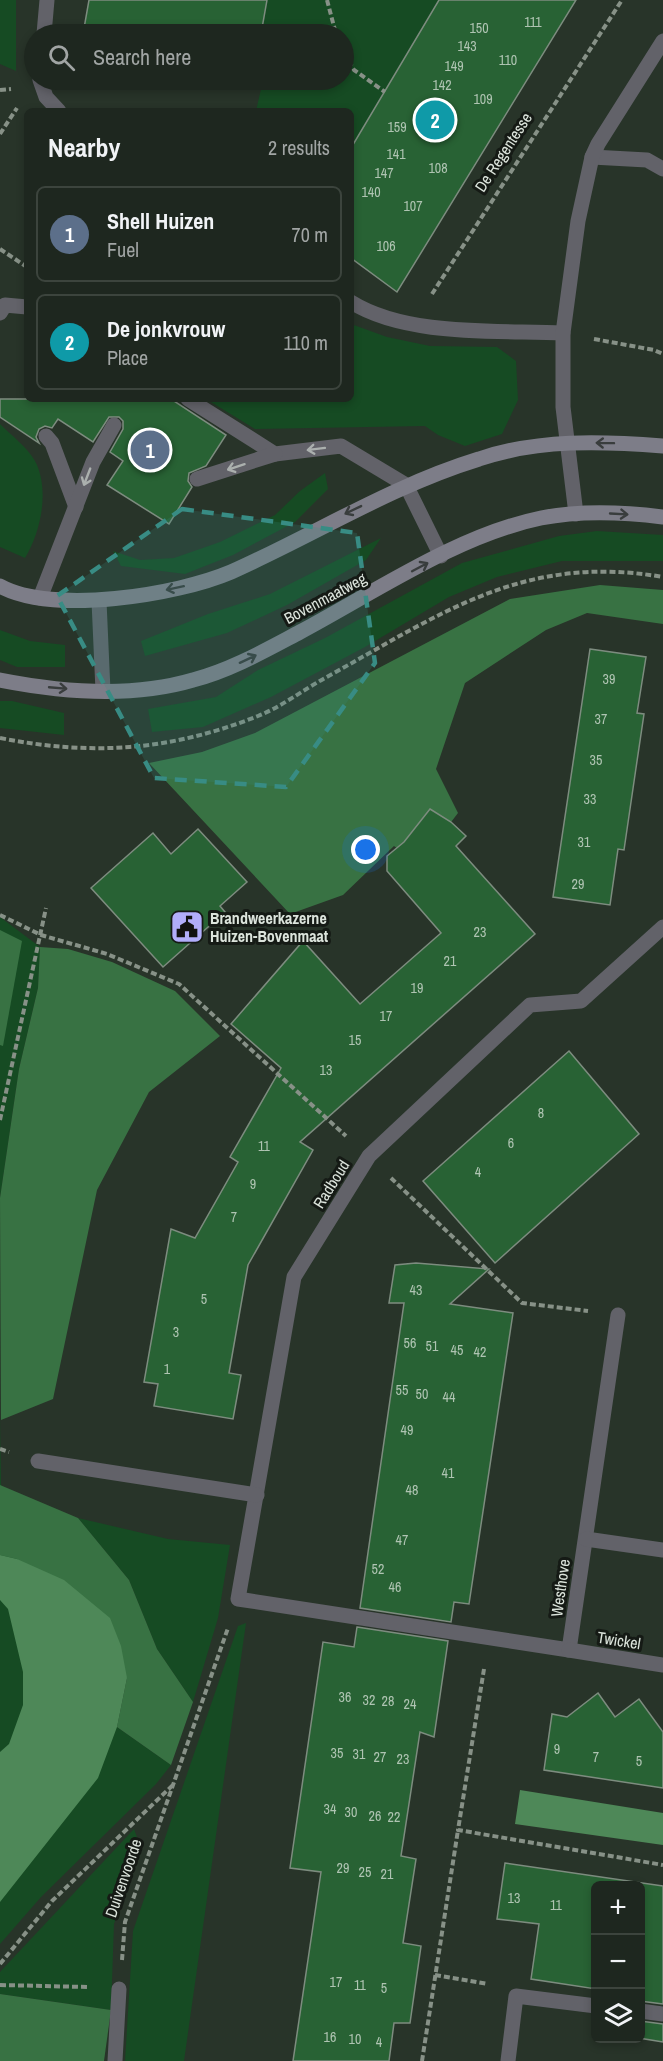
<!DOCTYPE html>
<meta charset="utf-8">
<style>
body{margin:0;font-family:"Archivo Narrow",sans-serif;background:#2b332c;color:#f1f3f6}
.controls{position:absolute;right:18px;bottom:18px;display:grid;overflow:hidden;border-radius:9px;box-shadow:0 3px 9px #0003}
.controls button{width:54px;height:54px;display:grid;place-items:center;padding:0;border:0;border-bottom:2px solid #3c443d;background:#1e271f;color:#f1f3f6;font:30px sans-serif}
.you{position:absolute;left:366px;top:850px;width:21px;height:21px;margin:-15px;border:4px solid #fff;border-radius:50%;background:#1a73e8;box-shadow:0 0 0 9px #1a73e833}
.badge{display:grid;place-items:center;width:39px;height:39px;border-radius:50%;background:#b45309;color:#fff;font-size:20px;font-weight:700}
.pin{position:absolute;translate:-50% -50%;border:3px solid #fff;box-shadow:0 2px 6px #0006}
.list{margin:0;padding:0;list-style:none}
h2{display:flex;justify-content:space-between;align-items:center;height:78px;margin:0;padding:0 24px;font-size:26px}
h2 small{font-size:20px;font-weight:400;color:#a1a5a4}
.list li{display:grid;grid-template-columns:39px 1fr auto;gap:18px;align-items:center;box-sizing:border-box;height:96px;margin:0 12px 12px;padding:0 12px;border:2px solid #3c443d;border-radius:9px}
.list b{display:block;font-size:22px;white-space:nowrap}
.list p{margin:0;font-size:20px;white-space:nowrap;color:#a1a5a4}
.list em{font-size:20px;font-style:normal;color:#a1a5a4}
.icon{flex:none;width:33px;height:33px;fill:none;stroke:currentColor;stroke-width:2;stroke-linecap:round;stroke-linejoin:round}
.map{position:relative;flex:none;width:663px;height:2061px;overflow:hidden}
.search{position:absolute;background:#1e271f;box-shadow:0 3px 9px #0003;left:24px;top:24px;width:330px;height:66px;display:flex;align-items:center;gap:15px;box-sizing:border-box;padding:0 21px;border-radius:33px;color:#a1a5a4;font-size:22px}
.panel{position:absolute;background:#1e271f;box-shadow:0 3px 9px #0003;left:24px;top:108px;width:330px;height:294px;border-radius:9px}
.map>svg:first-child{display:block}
.green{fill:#164b23}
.forest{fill:#387243}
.water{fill:#4e8858}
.building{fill:#286234;stroke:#7d8c7f;stroke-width:1.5}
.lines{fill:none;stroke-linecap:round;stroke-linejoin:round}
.path{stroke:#879187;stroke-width:4;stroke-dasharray:6 3;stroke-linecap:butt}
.lane{stroke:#626269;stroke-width:15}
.street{stroke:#626269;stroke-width:15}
.secondary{stroke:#7d7d88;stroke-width:15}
.oneway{stroke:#393d3d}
.oneway2{stroke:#abb0ae}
.marked{fill:#388c84;fill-opacity:0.2;stroke:#388c84;stroke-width:4.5;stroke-dasharray:12 8;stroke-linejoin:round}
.labels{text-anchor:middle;stroke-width:6;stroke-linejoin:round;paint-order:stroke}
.number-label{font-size:14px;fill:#afc4b2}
.street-label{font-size:16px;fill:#dce4dc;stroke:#151a15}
.poi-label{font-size:16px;font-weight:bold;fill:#dce4dc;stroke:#151a15;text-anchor:start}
</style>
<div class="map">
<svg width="663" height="2061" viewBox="0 0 663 2061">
<rect width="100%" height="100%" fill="#283429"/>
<!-- green -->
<g class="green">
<polygon points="0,0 16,0 16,71 0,64"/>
<polygon points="267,0 439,0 351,148 351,111 256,111 263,80 344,80 344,34 261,34"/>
<polygon points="351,324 387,337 430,346 497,347 516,361 518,400 502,434 465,446 438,435 425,426 255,429 206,399 351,399"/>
<path d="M0,424c11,11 27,23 35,37 15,28 6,71 -10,97l-25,-11z"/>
<polygon points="325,473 328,489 295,522 233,555 185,574 121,566 113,551 140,560 174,558 220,542 275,515 300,491"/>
<polygon points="597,531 663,535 663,561 562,561 497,577 449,597 365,647 271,697 203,727 152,732 148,709 216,697 258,670 325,638 462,563 559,536"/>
<polygon points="381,538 366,560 287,605 227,633 145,656 141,641 208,614 270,594"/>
<polygon points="0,630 30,641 65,645 65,667 17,667 0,660"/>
<polygon points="0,701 12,701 64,713 64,735 0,728"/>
<polygon points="0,917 40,947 38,988 19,1069 0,1198"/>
<polygon points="0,1417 1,1484 17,1558 127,1678 117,1727 171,1765 156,1784 41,1897 0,1944"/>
<polygon points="78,1518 168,1539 230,1545 218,1618 193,1702 157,1649 129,1580"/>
<polygon points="246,1623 184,2061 125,2061 133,1931 238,1626"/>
<polygon points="134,1829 138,1840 132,1870 114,1924 111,2010 0,1994 0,1972"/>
</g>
<!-- forest -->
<g class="forest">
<polygon points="600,585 663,590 663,624 587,613 546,630 465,683 436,769 458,813 419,864 394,846 343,895 290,914 149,763 202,752 255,733 510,599"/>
<polygon points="0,930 22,941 3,1046 0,1045"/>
<polygon points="40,947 68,949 112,962 175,991 220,1036 149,1092 97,1190 53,1399 1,1420 0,1198 19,1069 38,988"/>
<polygon points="0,1485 78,1518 129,1580 157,1649 193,1702 171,1765 117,1727 127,1678 17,1559 0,1555"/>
<polygon points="0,1994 111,2010 104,2061 0,2061"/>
</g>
<!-- water -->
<g class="water">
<polygon points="0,1555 17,1559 64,1580 110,1618 121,1646 127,1678 117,1727 98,1778 0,1902 0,1752 9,1744 23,1705 23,1672 8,1609 0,1600"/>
<polygon points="520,1790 663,1813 663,1845 515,1824"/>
</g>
<!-- building -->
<g class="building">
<polygon points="89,0 267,0 261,34 83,34"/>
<polygon points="439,0 576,0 397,292 351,258 351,148"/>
<polygon points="192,80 253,80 251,89"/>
<polygon points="0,399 171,399 226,435 206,466 189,473 188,481 192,487 169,524 107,485 123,461 110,452 123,429 123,421 119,417 109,417 93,442 58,419 52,428 45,426 39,429 36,437 39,443 0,417"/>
<polygon points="590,649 646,657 637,713 644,714 636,768 624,850 618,849 610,905 553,897"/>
<polygon points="430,809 451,822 466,836 456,846 535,934 300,1142 313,1150 248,1265 229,1373 241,1375 233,1419 154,1406 158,1384 144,1382 171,1229 195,1238 238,1162 230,1157 281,1068 231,1024 303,941 360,1004 441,933 387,871 387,856 404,842"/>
<polygon points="198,829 247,882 220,906 225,912 163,967 91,888 153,833 171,854"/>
<polygon points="569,1051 639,1134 495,1263 423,1181"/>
<polygon points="416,1263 489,1269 450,1304 513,1313 469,1604 454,1602 451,1622 360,1608 404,1303 389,1303 395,1265"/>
<polygon points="357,1627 448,1641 434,1737 420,1732 401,1856 416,1859 403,1943 421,1946 410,2023 394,2023 389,2061 293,2061 321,1872 290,1868 323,1642 354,1647"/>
<polygon points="598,1693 615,1717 639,1699 663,1732 663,1788 544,1770 552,1714 567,1717"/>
<polygon points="505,1863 663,1886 663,2004 640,2001 640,1886 596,1886 596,1989 531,1979 539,1924 497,1919"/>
<polygon points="640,2021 663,2024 663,2042 639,2038"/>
</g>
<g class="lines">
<!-- path -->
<g class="path">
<polyline points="327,0 336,34"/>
<polyline points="344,53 354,70 385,92"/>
<polyline points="0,90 11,89"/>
<polyline points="0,134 17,108"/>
<polyline points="0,249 27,267"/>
<polyline points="432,294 622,0"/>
<polyline points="594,339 654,350 663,354"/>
<path d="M0,738c92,18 170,13 258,-22 23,-9 45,-26 67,-38 116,-64 198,-125 338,-101"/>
<polyline points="0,915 41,935 107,954 179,984 346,1136"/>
<polyline points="0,1120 46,908"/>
<polyline points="391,1178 522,1303 588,1311"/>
<polyline points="0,1449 9,1452"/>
<polyline points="484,1669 458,1830 663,1865"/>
<polyline points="122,1960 125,1922 228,1628"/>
<polyline points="0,1964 52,1901 175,1783"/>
<polyline points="435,1975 488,1984"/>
<polyline points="0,1985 87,1987"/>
<polyline points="422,2061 458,1830"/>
</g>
<!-- lane -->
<g class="lane">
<polyline points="592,157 647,160 663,169"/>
<polyline points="0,313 5,305 27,307"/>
<polyline points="188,399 275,454 341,446 406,485"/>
<polyline points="46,436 52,443 76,507"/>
<polyline points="197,479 275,454"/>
<polyline points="40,598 93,462 114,425"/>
<polyline points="99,601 103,691"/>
</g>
<!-- street -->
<g class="street">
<polyline points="44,34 47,0"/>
<polyline points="40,80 46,97 59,111"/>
<path d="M351,302c56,35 147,28 212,31"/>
<polyline points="406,485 441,556"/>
<polyline points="576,514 563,407 563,333 578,221 592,157 598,144 663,41"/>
<polyline points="618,1315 569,1650 238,1599 294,1277 369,1156 530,1005 581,1001 663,927"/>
<polyline points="38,1461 257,1495"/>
<polyline points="586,1539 663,1550"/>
<polyline points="569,1650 663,1665"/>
<polyline points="640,2011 663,2014"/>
<polyline points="115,2061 119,1989"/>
<polyline points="508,2061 516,1996 596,2006"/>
</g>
<!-- secondary -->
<g class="secondary">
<path d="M0,586c53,29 177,9 231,-14 83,-37 160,-86 248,-113 59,-20 122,-18 184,-13"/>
<path d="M0,680c61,12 132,18 193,0 38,-10 73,-30 107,-48 75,-40 158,-97 241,-114 40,-8 82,-6 122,-1"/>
</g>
</g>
<!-- one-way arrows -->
<defs><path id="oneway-shaft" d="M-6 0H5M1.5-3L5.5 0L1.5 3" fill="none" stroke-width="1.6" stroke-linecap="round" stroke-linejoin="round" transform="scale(1.5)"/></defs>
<g class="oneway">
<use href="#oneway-shaft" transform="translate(605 443) rotate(-179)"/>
<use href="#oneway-shaft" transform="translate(353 510) rotate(154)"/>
<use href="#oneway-shaft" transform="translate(619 514) rotate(3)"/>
<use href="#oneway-shaft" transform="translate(420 567) rotate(-28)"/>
<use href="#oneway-shaft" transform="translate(175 588) rotate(168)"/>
<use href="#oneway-shaft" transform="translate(248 659) rotate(-25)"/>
<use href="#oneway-shaft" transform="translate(58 688) rotate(5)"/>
</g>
<g class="oneway2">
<use href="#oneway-shaft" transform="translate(316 449) rotate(173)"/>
<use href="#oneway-shaft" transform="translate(236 467) rotate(162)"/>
<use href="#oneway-shaft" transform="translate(87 477) rotate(111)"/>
</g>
<!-- marked area -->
<path class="marked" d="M182,509l175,24 18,130 -89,124 -132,-9 -97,-182z"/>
<!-- icons -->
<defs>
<g id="civic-square" transform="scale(1.725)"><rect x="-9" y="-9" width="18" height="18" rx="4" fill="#b1adfa" stroke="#151a15"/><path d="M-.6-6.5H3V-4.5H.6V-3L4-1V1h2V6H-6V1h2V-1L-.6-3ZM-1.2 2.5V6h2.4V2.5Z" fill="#111"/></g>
</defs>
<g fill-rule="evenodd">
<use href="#civic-square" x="187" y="927"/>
</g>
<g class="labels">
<!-- number labels -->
<g class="number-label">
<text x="533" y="27">111</text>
<text x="479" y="33">150</text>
<text x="467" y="51">143</text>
<text x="508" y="65">110</text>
<text x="454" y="71">149</text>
<text x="442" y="90">142</text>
<text x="483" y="104">109</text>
<text x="397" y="132">159</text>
<text x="396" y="159">141</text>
<text x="438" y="173">108</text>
<text x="384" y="178">147</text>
<text x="371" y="197">140</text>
<text x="413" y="211">107</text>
<text x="386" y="251">106</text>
<text x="609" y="684">39</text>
<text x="601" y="724">37</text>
<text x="596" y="765">35</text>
<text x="590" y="804">33</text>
<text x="584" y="847">31</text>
<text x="578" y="889">29</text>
<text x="480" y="937">23</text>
<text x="450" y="966">21</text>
<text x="417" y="993">19</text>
<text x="386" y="1021">17</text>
<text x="355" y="1045">15</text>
<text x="326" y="1075">13</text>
<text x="541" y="1118">8</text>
<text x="511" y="1148">6</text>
<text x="264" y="1151">11</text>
<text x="478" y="1177">4</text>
<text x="253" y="1189">9</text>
<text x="234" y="1222">7</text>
<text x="416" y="1295">43</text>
<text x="204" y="1304">5</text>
<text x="176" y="1337">3</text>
<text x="410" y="1348">56</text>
<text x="432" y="1351">51</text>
<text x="457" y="1355">45</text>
<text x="480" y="1357">42</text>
<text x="167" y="1374">1</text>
<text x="402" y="1395">55</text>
<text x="422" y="1399">50</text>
<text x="449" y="1402">44</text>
<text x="407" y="1435">49</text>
<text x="448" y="1478">41</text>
<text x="412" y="1495">48</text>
<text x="402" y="1545">47</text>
<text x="378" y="1574">52</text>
<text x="395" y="1592">46</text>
<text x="345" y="1702">36</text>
<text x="369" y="1705">32</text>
<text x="388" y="1706">28</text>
<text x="410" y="1709">24</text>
<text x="557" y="1754">9</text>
<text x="337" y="1758">35</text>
<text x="359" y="1759">31</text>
<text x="380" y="1762">27</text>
<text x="596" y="1762">7</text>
<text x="403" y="1764">23</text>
<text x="639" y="1766">5</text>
<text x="330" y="1814">34</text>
<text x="351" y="1817">30</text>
<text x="375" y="1821">26</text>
<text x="394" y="1822">22</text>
<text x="343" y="1873">29</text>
<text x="365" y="1877">25</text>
<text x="387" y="1879">21</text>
<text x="514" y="1903">13</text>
<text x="556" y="1910">11</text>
<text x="336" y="1987">17</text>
<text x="360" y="1990">11</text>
<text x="384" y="1993">5</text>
<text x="330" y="2042">16</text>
<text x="355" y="2044">10</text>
<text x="379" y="2047">4</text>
</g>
<!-- street labels -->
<g class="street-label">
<text transform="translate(503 152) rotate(-57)" y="6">De Regentesse</text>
<text transform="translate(325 598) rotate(-28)" y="6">Bovenmaatweg</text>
<text transform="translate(331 1184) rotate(-58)" y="6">Radboud</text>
<text transform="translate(560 1588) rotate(-82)" y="6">Westhove</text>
<text transform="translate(619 1640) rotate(9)" y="6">Twickel</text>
<text transform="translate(123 1878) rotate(-71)" y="6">Duivenvoorde</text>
</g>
<!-- poi labels -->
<g class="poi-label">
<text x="210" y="924">Brandweerkazerne<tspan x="210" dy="18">Huizen-Bovenmaat</tspan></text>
</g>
</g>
</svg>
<div class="controls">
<button>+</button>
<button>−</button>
<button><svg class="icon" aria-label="layers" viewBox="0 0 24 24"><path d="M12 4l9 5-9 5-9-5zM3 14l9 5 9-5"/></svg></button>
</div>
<div class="you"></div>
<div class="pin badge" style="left:150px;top:450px;background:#5c6f8a">1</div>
<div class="pin badge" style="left:435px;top:120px;background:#0f9aa8">2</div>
<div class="search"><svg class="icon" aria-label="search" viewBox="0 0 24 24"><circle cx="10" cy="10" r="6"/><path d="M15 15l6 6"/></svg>Search here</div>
<section class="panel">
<h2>Nearby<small>2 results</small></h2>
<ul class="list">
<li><span class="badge" style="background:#5c6f8a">1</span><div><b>Shell Huizen</b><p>Fuel</p></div><em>70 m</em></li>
<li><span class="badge" style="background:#0f9aa8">2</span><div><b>De jonkvrouw</b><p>Place</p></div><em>110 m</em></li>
</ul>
</section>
</div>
